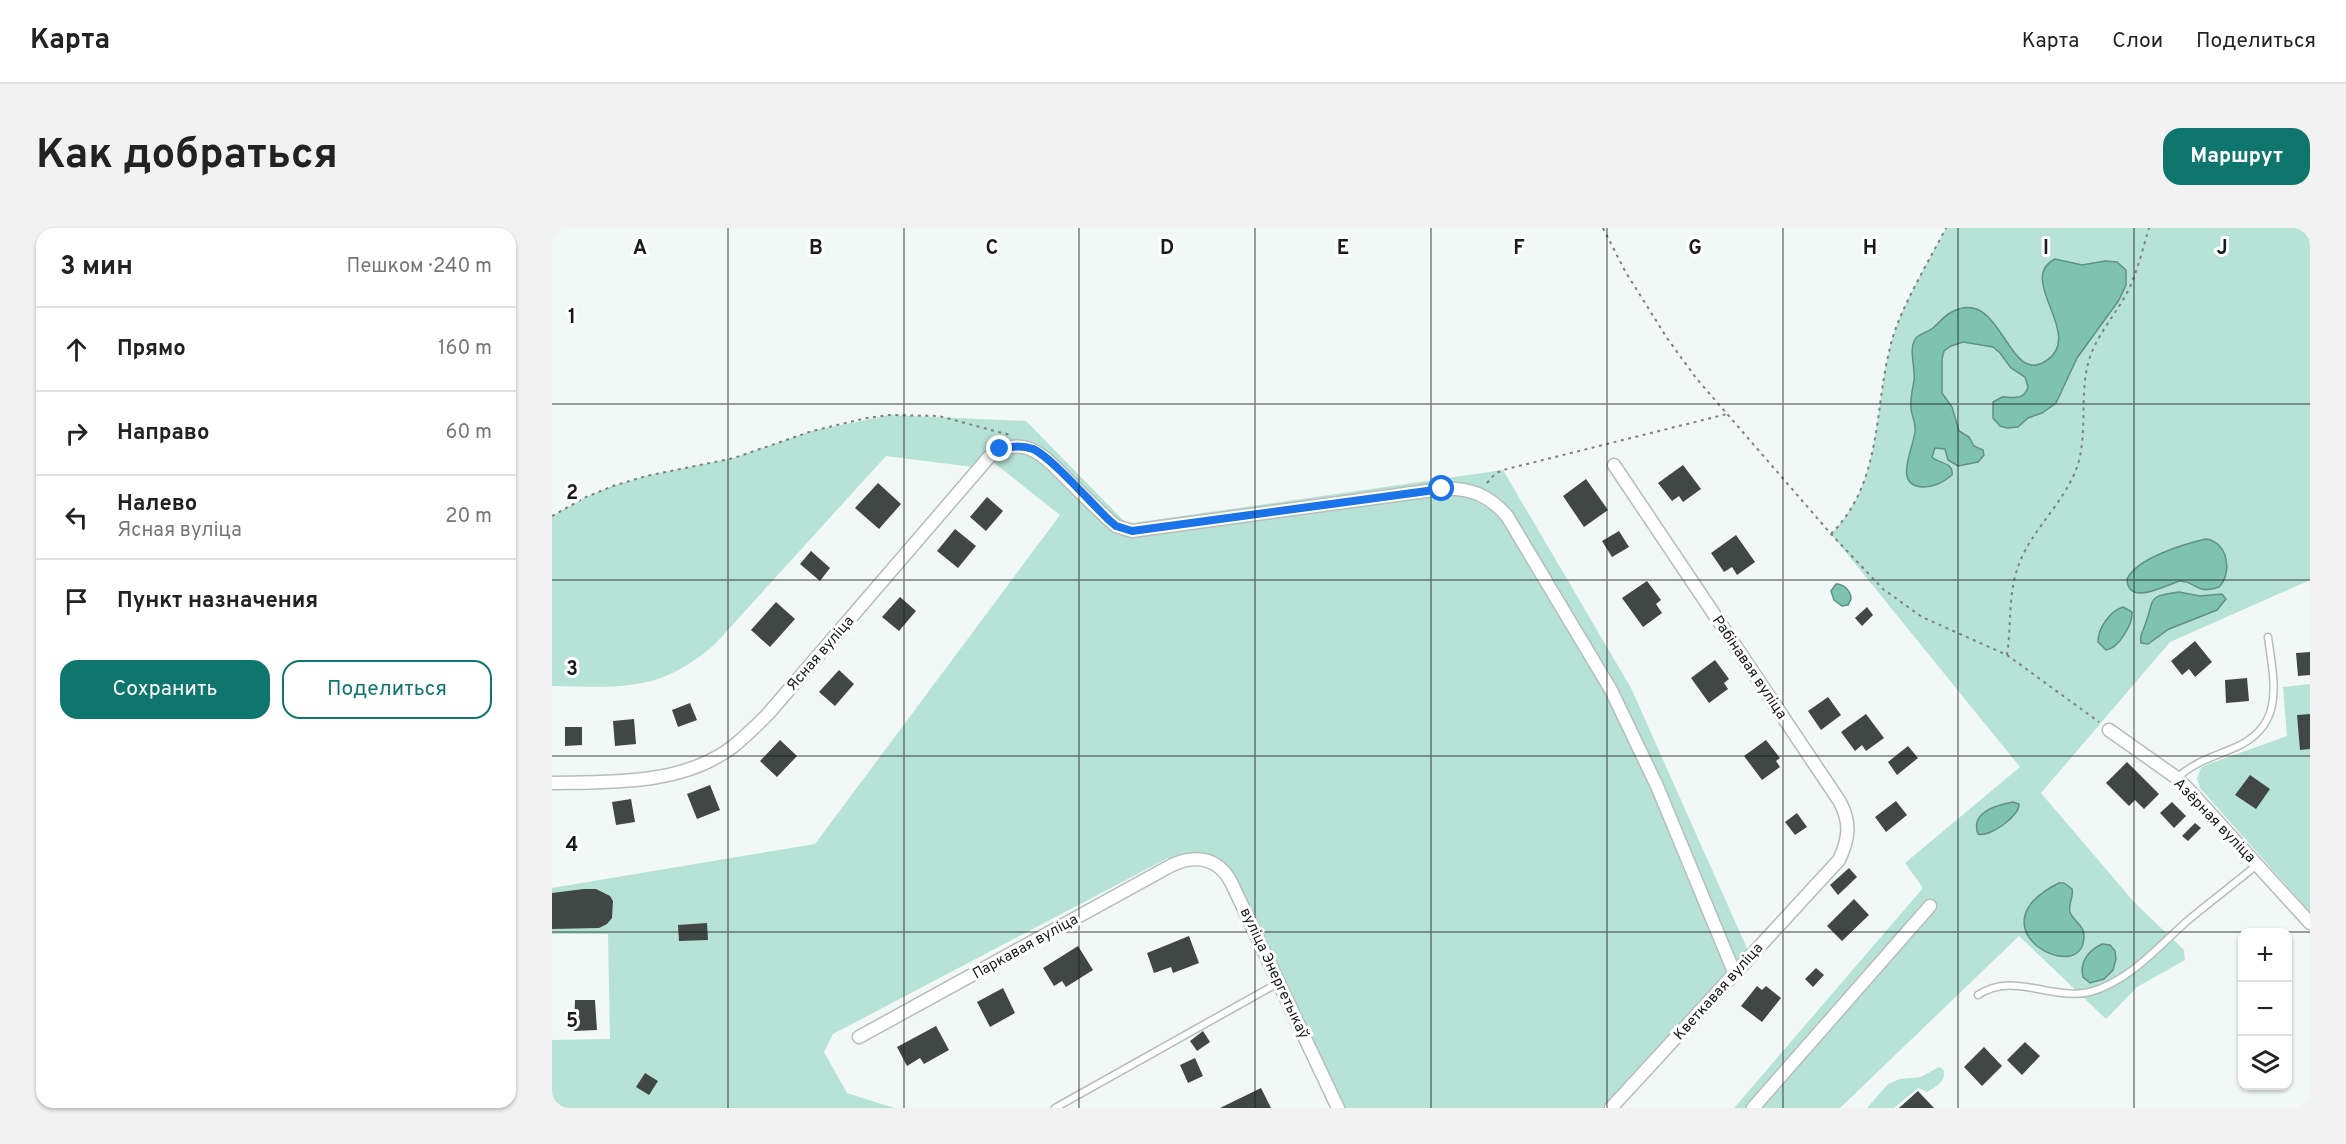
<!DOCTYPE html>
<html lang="ru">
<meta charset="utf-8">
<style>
body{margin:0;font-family:Overpass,sans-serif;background:#f2f2f2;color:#222}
.controls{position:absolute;right:18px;bottom:18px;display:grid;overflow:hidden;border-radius:12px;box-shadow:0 2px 4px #0004}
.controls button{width:54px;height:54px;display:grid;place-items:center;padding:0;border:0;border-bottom:2px solid #e0e0e0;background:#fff;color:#222;font:30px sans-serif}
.stop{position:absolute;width:18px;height:18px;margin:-14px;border:4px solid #1a73e8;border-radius:50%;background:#fff}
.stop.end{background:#1a73e8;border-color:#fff;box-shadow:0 2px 6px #0008}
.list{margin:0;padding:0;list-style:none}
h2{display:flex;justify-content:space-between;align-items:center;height:78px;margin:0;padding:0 24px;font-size:26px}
h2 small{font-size:20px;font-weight:400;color:#767676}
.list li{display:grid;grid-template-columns:39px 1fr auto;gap:18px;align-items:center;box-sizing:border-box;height:84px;padding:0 24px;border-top:2px solid #e0e0e0}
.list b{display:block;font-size:22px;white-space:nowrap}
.list p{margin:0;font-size:20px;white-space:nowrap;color:#767676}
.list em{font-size:20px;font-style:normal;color:#767676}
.actions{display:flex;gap:12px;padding:18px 24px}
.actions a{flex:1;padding:14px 0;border:2px solid #0f766e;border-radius:18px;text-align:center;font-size:21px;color:#0f766e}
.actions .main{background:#0f766e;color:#fff}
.icon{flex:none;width:33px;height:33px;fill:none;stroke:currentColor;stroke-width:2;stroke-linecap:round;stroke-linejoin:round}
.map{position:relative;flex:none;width:1758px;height:880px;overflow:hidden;border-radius:18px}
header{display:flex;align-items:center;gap:36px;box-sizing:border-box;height:84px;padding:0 30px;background:#fff;border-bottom:2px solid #e0e0e0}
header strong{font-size:28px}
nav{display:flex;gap:33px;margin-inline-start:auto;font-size:21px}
.intro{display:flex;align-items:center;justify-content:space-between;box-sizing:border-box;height:144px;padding:0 36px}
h1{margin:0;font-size:42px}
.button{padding:15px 27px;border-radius:18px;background:#0f766e;color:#fff;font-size:21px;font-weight:700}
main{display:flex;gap:36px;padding:0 36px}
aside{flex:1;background:#fff;border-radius:18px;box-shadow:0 2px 4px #0004}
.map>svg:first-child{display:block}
.green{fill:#b6e3d5}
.water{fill:#7ec3ae;stroke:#609182;stroke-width:1.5}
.building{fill:#414745}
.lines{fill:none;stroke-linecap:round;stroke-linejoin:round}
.lane-casing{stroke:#b6bdbb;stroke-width:9}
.street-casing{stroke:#b6bdbb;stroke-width:15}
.path{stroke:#7d817f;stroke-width:2;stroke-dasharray:3 4.5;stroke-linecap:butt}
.lane{stroke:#fff;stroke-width:6}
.street{stroke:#fff;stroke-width:12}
.route{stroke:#1a73e8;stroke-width:8}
.grid{fill:none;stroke:#1a1c1b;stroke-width:1.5;stroke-opacity:0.55}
.labels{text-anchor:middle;stroke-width:6;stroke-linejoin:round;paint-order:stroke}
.street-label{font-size:15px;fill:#1a1c1b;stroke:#fff}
.grid-label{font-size:20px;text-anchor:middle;font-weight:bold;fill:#1a1c1b;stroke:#fff;stroke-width:6;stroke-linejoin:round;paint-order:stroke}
</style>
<header>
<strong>Карта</strong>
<nav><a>Карта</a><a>Слои</a><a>Поделиться</a></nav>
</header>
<div class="intro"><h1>Как добраться</h1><a class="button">Маршрут</a></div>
<main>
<aside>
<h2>3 мин<small>Пешком · 240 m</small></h2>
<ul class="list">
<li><svg class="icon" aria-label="ahead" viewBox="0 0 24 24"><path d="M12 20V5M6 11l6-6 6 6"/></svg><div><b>Прямо</b></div><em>160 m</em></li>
<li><svg class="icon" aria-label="right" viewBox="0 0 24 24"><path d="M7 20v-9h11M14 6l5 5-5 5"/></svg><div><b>Направо</b></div><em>60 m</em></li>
<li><svg class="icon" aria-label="left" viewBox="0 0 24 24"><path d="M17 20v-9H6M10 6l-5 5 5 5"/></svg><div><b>Налево</b><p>Ясная вуліца</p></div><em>20 m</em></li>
<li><svg class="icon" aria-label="arrive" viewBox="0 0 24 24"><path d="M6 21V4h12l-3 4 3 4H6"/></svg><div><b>Пункт назначения</b></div></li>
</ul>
<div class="actions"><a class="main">Сохранить</a><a>Поделиться</a></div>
</aside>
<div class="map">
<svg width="1758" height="880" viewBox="0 0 1758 880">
<rect width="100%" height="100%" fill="#f1f8f5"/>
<!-- green -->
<g class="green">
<path d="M1394,0h364v352l-140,62 -129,151 93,109 50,48 1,10 -48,27 -31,32 -87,-83 -179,172h-106l189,-220 -18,-25 115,-96 -189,-233c53,-53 42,-127 61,-194 10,-35 37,-79 54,-112z"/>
<path d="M338,187l136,6 101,103 376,-54 128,218 119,267 -139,153h-273l-107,-226 -20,-20 -39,3 -4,-7 -335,176 -9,18 23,41 47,15h-342v-68l58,-1 -2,-105h-56v-46l263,-44 245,-329 -76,-60 -11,12 -87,-11 -171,188c-56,49 -93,43 -163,42v-170l34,-19 27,-11 33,-10 88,-18 78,-27z"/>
<polygon points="1758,456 1758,684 1648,560 1645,550 1649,540 1654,537 1735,508 1731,459"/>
<path d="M1387,839l4,2c5,12 -8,18 -16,23l-9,-4 -24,20h-27l21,-24 12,-5 21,-2z"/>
</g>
<!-- water -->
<g class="water">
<path d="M1503,31l27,6 23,-4 12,1 9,8v15l-7,15 -42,58 -21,45 -14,10 -14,5 -10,9 -11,1 -7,-2 -7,-8v-16l9,-5c11,0 22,4 26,-10l-3,-10 -14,-9 -11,-15 -7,-6 -30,-5 -12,4 -7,5 -2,8v34l10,14 7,24 10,6 5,9 9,4 1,5 -6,7 -20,4 -10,-6 -3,-11 -10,-1 -3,9c7,7 22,5 20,18 -8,7 -18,12 -29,12 -31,-1 -9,-39 -8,-56 1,-7 -3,-15 -4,-22 -1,-10 1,-18 3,-28 2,-13 -7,-34 3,-44 5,-4 11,-5 16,-9 6,-5 10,-11 17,-15 52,-30 56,74 96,48 40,-26 -31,-82 9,-102z"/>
<path d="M1654,311c22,3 27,34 13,48 -24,8 -21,-5 -39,-6 -15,4 -52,26 -53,-2 10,-21 57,-35 79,-40z"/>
<path d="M1284,356c8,0 15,7 15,15l-3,6 -6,1 -8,-6 -3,-9z"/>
<path d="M1627,364l21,4 22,-2 4,5 -9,11 -48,19 -21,15 -7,-1c-2,-8 2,-11 4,-18 10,-26 1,-29 34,-33z"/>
<path d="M1571,379l9,5c1,12 -14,37 -26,38l-8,-8c0,-14 12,-31 25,-35z"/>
<path d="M1461,574l6,2c1,12 -30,34 -41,30 -8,-22 19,-29 35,-32z"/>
<path d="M1507,655h5l8,6c2,8 -4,14 -2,23 3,9 14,13 14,24 0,53 -116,-8 -25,-53z"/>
<path d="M1550,716l8,1 5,6 1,8 -3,11 -9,9 -14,4 -7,-6c-4,-15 6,-27 19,-33z"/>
</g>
<!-- building -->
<g class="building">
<polygon points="1131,237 1149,261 1131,274 1127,268 1120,273 1106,255"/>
<polygon points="1034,251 1056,282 1032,299 1011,268"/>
<polygon points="326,255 349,276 327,301 303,280"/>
<polygon points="435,269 451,283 434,303 418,289"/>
<polygon points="403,301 424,318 406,340 385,323"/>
<polygon points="1067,303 1077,319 1060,329 1050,313"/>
<polygon points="1184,307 1203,334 1185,347 1180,339 1172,344 1159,325"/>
<polygon points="259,323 278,340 268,353 248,336"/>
<polygon points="1095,353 1109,372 1104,376 1110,385 1091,399 1070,370"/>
<polygon points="348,369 364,383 347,403 330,389"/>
<polygon points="224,374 243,391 218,419 199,402"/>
<polygon points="1315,379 1321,387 1310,398 1303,390"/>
<polygon points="1643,413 1660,434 1643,449 1637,441 1630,447 1619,433"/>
<polygon points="1758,424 1758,447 1746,448 1744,425"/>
<polygon points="1163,432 1177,451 1172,455 1176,461 1157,475 1139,450"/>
<polygon points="287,442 302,456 283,478 267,464"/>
<polygon points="1695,450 1697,473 1674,475 1673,452"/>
<polygon points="1276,469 1289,487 1269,502 1256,483"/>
<polygon points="138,475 145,492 126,499 120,482"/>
<polygon points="1314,486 1332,510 1314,523 1310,517 1303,523 1289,504"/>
<polygon points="1758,486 1758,521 1748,522 1745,487"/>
<polygon points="82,491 84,516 63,518 61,493"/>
<polygon points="13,499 30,499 30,517 13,518"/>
<polygon points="228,512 245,528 225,549 208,533"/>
<polygon points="1214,512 1228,530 1224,533 1228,539 1210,552 1192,528"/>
<polygon points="1356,518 1366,530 1345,547 1336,534"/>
<polygon points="1575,534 1607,566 1592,581 1583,572 1577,578 1554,555"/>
<polygon points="1698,547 1718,561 1704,581 1683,567"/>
<polygon points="158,557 168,582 145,591 135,566"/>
<polygon points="79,571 83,594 64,597 60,574"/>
<polygon points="1344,573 1355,587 1334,604 1323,589"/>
<polygon points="1620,574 1634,588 1622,600 1608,585"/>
<polygon points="1245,585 1255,599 1243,607 1233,594"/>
<polygon points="1643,595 1649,600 1636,613 1630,608"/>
<polygon points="1297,640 1305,649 1286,667 1278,657"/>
<polygon points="32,661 44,661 58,668 61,673 60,690 55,696 47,700 0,701 0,665"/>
<polygon points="1302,671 1317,687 1290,713 1275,698"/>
<polygon points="155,695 156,712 127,713 126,697"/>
<polygon points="637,708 647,735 621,745 619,739 602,745 595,725"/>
<polygon points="526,718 541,742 514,759 510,753 502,758 491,740"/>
<polygon points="1264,740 1272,747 1261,759 1253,751"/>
<polygon points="1205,758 1210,762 1214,758 1229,770 1210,794 1189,778"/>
<polygon points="451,760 463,785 438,799 425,774"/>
<polygon points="23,772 43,772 45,802 22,803"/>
<polygon points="384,798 397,822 372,836 368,830 355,838 345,819"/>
<polygon points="651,803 658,814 645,823 638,813"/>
<polygon points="1473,814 1488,828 1470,847 1455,832"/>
<polygon points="1432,819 1450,838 1430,858 1412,839"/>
<polygon points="643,830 651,848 636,855 628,837"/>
<polygon points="93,845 106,853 97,867 84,859"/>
<polygon points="709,860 719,880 668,880"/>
<polygon points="1366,863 1382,880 1347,880"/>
</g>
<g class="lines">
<!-- lane casing -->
<g class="lane-casing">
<g id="lane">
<path d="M1625,550c17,-16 36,-21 57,-30 52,-22 40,-66 34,-111"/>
<path d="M1426,767c35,-24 73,6 112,-3 38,-10 68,-45 96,-70 24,-20 48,-38 72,-58"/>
<polyline points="503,880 726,755"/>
</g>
</g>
<!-- street casing -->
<g class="street-casing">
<g id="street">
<polyline points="1557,502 1625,550 1638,563 1758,695"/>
<path d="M0,555c59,-1 129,2 179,-35 13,-10 25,-22 37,-34l221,-257c35,-25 55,-1 79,23 14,14 27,27 41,40l7,6 16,5 309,-42c28,-2 48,6 66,27l104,174 46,96 77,186"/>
<path d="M307,809l313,-172c24,-11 46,-7 59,17l107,226"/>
<path d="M1059,880l228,-248c10,-21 12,-37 1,-58l-226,-337"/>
<polyline points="1201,880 1378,678"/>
</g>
</g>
<!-- path -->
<g class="path">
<polyline points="1051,0 1073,43 1115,110 1144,150 1279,306 1331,361 1370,389 1455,427 1547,494"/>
<polyline points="935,255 944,245 951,242 1175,186"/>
<polyline points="0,288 34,269 61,258 94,248 182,230 260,203 315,190 338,187 387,188 458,207"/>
<path d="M1279,306c53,-53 42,-127 61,-194 10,-35 37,-79 54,-112"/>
<path d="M1455,427c5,-33 0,-67 15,-98 15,-33 45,-58 56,-93 10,-34 1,-70 11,-104 8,-26 28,-47 40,-71 9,-20 14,-41 20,-61"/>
</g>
<!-- lane -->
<use href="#lane" class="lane"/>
<!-- street -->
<use href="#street" class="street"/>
</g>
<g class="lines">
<!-- route -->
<path class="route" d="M448,221c11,-3 22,-4 33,0 18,8 59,55 76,71l7,6 16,5 310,-42"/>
</g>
<!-- grid -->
<path class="grid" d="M176,0v880M352,0v880M527,0v880M703,0v880M879,0v880M1055,0v880M1231,0v880M1406,0v880M1582,0v880M0,176h1758M0,352h1758M0,528h1758M0,704h1758"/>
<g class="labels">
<!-- street labels -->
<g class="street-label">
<text transform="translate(268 425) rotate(-49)" y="5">Ясная вуліца</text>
<text transform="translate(1198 439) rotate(56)" y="5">Рабінавая вуліца</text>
<text transform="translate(1663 592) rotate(46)" y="5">Азёрная вуліца</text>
<text transform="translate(473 718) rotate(-29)" y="5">Паркавая вуліца</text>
<text transform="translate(723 745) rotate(65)" y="5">вуліца Энергетыкаў</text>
<text transform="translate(1166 763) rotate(-48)" y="5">Кветкавая вуліца</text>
</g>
</g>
<g class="grid-label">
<text x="88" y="26">A</text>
<text x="264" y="26">B</text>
<text x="440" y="26">C</text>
<text x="615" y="26">D</text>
<text x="791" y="26">E</text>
<text x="967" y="26">F</text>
<text x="1143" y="26">G</text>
<text x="1318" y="26">H</text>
<text x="1494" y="26">I</text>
<text x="1670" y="26">J</text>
<text x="20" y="95">1</text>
<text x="20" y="271">2</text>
<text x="20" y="447">3</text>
<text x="20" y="623">4</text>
<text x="20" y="799">5</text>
</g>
</svg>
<div class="controls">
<button>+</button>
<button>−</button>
<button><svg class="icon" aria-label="layers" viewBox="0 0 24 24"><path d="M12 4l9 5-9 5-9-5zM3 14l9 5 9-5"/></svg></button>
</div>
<div class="stop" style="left:890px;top:261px"></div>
<div class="stop end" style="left:448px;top:221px"></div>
</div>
</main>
